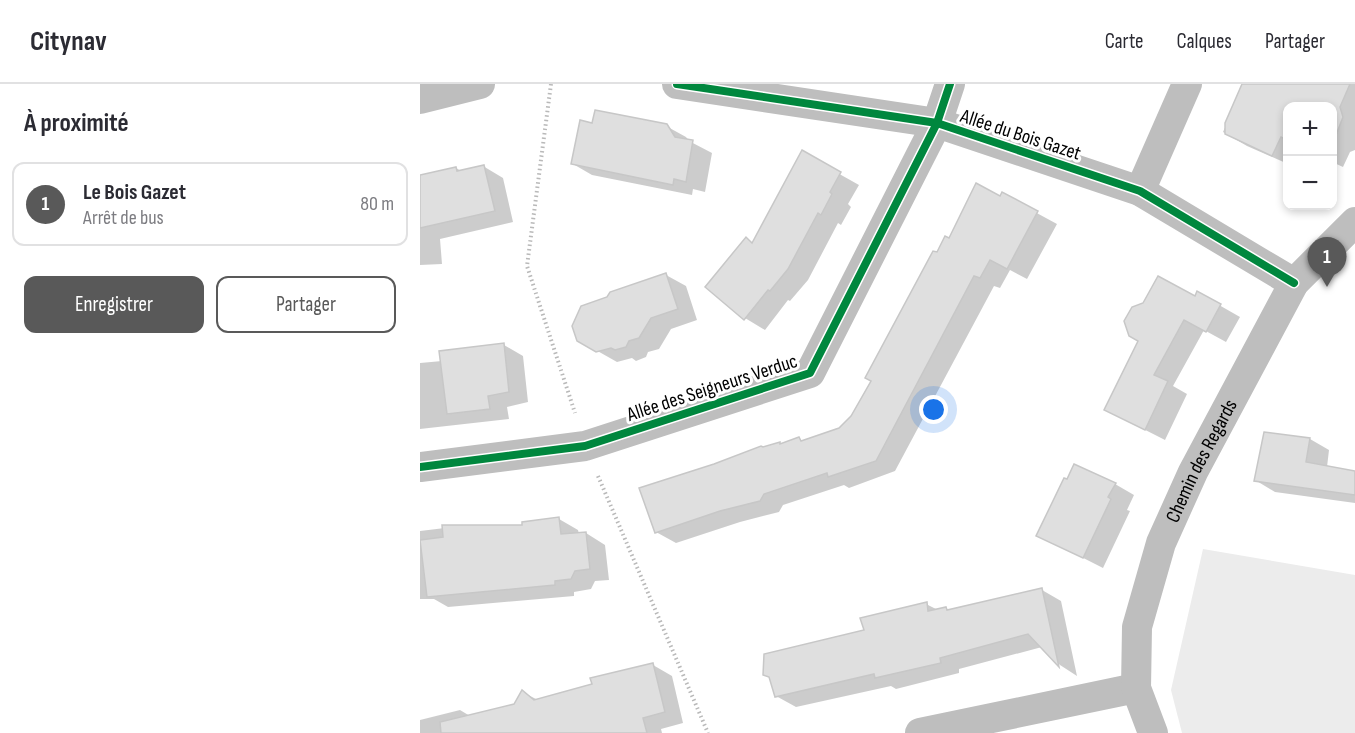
<!DOCTYPE html>
<html lang="fr">
<meta charset="utf-8">
<style>
body{margin:0;font-family:"Sofia Sans Condensed",sans-serif;background:#f2f2f3;color:#2b2b33}
.controls{position:absolute;right:18px;top:18px;display:grid;overflow:hidden;border-radius:12px;box-shadow:0 3px 9px #0003}
.controls button{width:54px;height:54px;display:grid;place-items:center;padding:0;border:0;border-bottom:2px solid #e1e1e2;background:#fff;color:#2b2b33;font:30px sans-serif}
.you{position:absolute;left:514px;top:326px;width:21px;height:21px;margin:-15px;border:4px solid #fff;border-radius:50%;background:#1a73e8;box-shadow:0 0 0 9px #1a73e833}
.badge{display:grid;place-items:center;width:39px;height:39px;border-radius:50%;background:#595959;color:#fff;font-size:20px;font-weight:700}
.pin{position:absolute;translate:-50% -50px;filter:drop-shadow(0 2px 3px #0008)}
.pin::after{content:'';position:absolute;top:32px;width:21px;height:18px;background:inherit;clip-path:polygon(0 0,100% 0,50% 100%)}
.list{margin:0;padding:0;list-style:none}
h2{display:flex;justify-content:space-between;align-items:center;height:78px;margin:0;padding:0 24px;font-size:26px}
h2 small{font-size:20px;font-weight:400;color:#7c7c81}
.list li{display:grid;grid-template-columns:39px 1fr auto;gap:18px;align-items:center;box-sizing:border-box;height:84px;margin:0 12px 12px;padding:0 12px;border:2px solid #e1e1e2;border-radius:12px}
.list b{display:block;font-size:22px;white-space:nowrap}
.list p{margin:0;font-size:20px;white-space:nowrap;color:#7c7c81}
.list em{font-size:20px;font-style:normal;color:#7c7c81}
.actions{display:flex;gap:12px;padding:18px 24px}
.actions a{flex:1;padding:14px 0;border:2px solid #595959;border-radius:12px;text-align:center;font-size:21px;color:#595959}
.actions .main{background:#595959;color:#fff}
.map{position:relative;flex:none;width:935px;height:649px;overflow:hidden}
header{display:flex;align-items:center;gap:36px;box-sizing:border-box;height:84px;padding:0 30px;background:#fff;border-bottom:2px solid #e1e1e2}
header strong{font-size:28px}
nav{display:flex;gap:33px;margin-inline-start:auto;font-size:21px}
main{display:flex}
aside{flex:1;background:#fff}
.map>svg:first-child{display:block}
.green{fill:#ececec}
.shadow{fill:#0003}
.building{fill:#dfdfdf;stroke:#c7c7c7;stroke-width:1.5}
.lines{fill:none;stroke-linecap:round;stroke-linejoin:round}
.path{stroke:#b9b9b9;stroke-width:4;stroke-dasharray:1.5 3;stroke-linecap:butt}
.minor{stroke:#bebebe;stroke-width:30}
.cycleway-casing{stroke:#fff;stroke-width:11}
.cycleway{stroke:#00873e;stroke-width:8}
.labels{text-anchor:middle;stroke-width:6;stroke-linejoin:round;paint-order:stroke}
.street-label{font-size:20px;fill:#000;stroke:#fff}
</style>
<header>
<strong>Citynav</strong>
<nav><a>Carte</a><a>Calques</a><a>Partager</a></nav>
</header>
<main>
<aside>
<h2>À proximité<small></small></h2>
<ul class="list">
<li><span class="badge">1</span><div><b>Le Bois Gazet</b><p>Arrêt de bus</p></div><em>80 m</em></li>
</ul>
<div class="actions"><a class="main">Enregistrer</a><a>Partager</a></div>
</aside>
<div class="map">
<svg width="935" height="649" viewBox="0 0 935 649">
<rect width="100%" height="100%" fill="#fff"/>
<!-- green -->
<polygon class="green" points="783,465 935,491 935,649 762,649 751,606"/>
<!-- shadow -->
<g class="shadow">
<polygon points="824,0 935,0 935,66 930,68 923,83 912,78 912,22 868,22 868,80 827,62 803,48"/>
<polygon points="174,41 246,42 266,53 269,57 292,69 285,108 273,105 272,111 172,91 153,80"/>
<polygon points="382,69 439,101 428,120 431,123 421,141 418,139 388,196 370,217 368,216 345,246 325,234 326,155 333,159"/>
<polygon points="63,82 83,94 93,138 20,155 22,180 0,181 0,98 36,84 41,87"/>
<polygon points="582,110 637,140 607,195 590,186 580,204 574,202 475,387 429,404 424,401 363,421 359,428 320,438 256,459 236,448 344,365 379,355 384,358 419,345 433,333 517,170 529,156 580,114"/>
<polygon points="246,191 266,202 277,236 251,245 239,265 228,268 226,273 216,277 212,274 197,278 158,256"/>
<polygon points="778,209 820,233 806,258 784,246 753,302 767,310 745,356 686,326"/>
<polygon points="84,261 103,272 108,318 87,323 89,335 0,345 0,279 22,277"/>
<polygon points="890,355 909,366 907,383 935,388 935,419 855,408 835,396"/>
<polygon points="695,400 714,411 707,426 710,427 683,484 618,451"/>
<polygon points="139,435 158,446 159,450 166,449 185,461 189,496 175,497 171,505 154,508 154,512 28,523 14,515 0,515 0,447 33,443 104,443"/>
<polygon points="622,506 641,517 657,592 640,581 622,563 539,585 539,589 476,605 471,602 376,623 356,612 445,548 506,520 518,526 526,524 530,527"/>
<polygon points="233,581 252,592 263,639 241,645 242,649 0,649 0,636 40,626 50,632 95,621 102,608 118,616 173,601"/>
</g>
<!-- building -->
<g class="building">
<polygon points="822,0 930,0 920,23 923,33 916,51 912,52 912,22 867,22 867,56 861,53 852,72 805,50 805,39"/>
<polygon points="175,26 247,40 255,53 273,56 266,98 254,95 253,101 151,80 160,36 172,39"/>
<polygon points="382,66 421,88 410,108 412,110 401,131 398,129 368,185 350,207 348,206 324,236 285,203 326,153 332,159"/>
<polygon points="64,81 75,127 0,144 0,91 36,83 37,87"/>
<polygon points="556,99 580,112 582,108 618,127 587,185 570,176 560,194 554,192 456,377 408,393 407,389 344,410 340,417 300,427 235,449 219,404 294,380 341,362 343,363 360,358 360,360 379,353 381,357 419,344 431,332 451,297 445,294 513,167 517,168 525,152 529,154"/>
<polygon points="246,189 258,225 231,234 219,254 209,257 206,263 195,266 191,264 176,268 157,257 152,242 161,222 187,213 190,208"/>
<polygon points="738,192 775,212 777,207 801,220 786,248 764,236 734,291 748,297 725,346 684,326 718,257 709,252 704,237 712,223 723,219"/>
<polygon points="84,259 89,308 68,312 70,325 27,330 19,267"/>
<polygon points="844,348 890,354 886,378 935,387 935,411 834,397"/>
<polygon points="654,380 696,399 688,413 691,415 663,474 616,452 644,394 647,395"/>
<polygon points="139,433 141,450 166,448 170,485 155,487 151,495 135,497 135,501 7,513 0,456 23,453 22,441 102,441 102,438"/>
<polygon points="622,504 639,583 608,550 520,574 521,579 455,594 454,590 355,613 349,593 343,591 344,570 444,546 440,534 507,518 508,527 526,523 527,526"/>
<polygon points="233,579 245,628 223,634 227,649 21,649 20,638 94,620 102,606 114,616 172,600 170,594"/>
</g>
<g class="lines">
<!-- path -->
<g class="path">
<polyline points="131,0 107,182 155,329"/>
<polyline points="178,392 288,649"/>
</g>
<!-- minor -->
<g class="minor">
<polyline points="257,0 517,39 720,107 874,199"/>
<polyline points="0,15 60,0"/>
<polyline points="720,107 767,0"/>
<polyline points="0,383 165,362 390,289 517,39 530,0"/>
<polyline points="500,649 716,604"/>
<path id="s1" d="M733,649l-17,-45 1,-61 24,-84 32,-71 101,-189 61,-61"/>
</g>
<!-- cycleway casing -->
<g class="cycleway-casing">
<g id="cycleway">
<polyline points="257,0 517,39 720,107 874,199"/>
<polyline points="0,383 165,362 390,289 517,39 530,0"/>
</g>
</g>
<!-- cycleway -->
<use href="#cycleway" class="cycleway"/>
</g>
<g class="labels">
<!-- street labels -->
<g class="street-label">
<text transform="translate(601 50) rotate(18)" y="7">Allée du Bois Gazet</text>
<text transform="translate(292 303) rotate(-18)" y="7">Allée des Seigneurs Verduc</text>
<text dy="7" stroke="none"><textPath href="#s1" startOffset="288">Chemin des Regards</textPath></text>
</g>
</g>
</svg>
<div class="controls">
<button>+</button>
<button>−</button>
</div>
<div class="you"></div>
<div class="pin badge" style="left:907px;top:203px">1</div>
</div>
</main>
